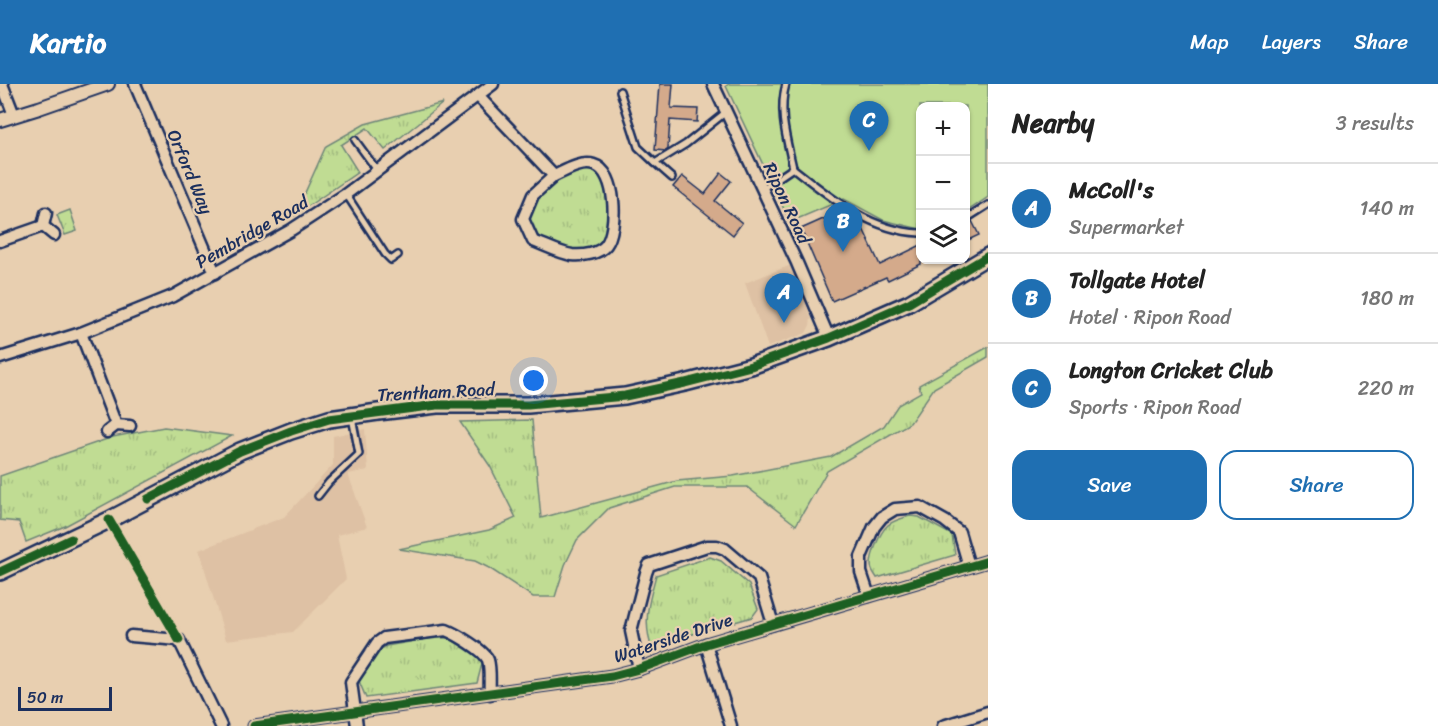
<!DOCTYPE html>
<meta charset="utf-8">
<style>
body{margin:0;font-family:Sriracha,sans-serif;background:#f6f6f6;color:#222}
.controls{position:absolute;right:18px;top:18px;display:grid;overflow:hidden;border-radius:12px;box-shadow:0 2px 4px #0004}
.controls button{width:54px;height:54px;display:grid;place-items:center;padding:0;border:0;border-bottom:2px solid #e0e0e0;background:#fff;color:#222;font:30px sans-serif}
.scale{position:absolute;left:18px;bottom:15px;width:94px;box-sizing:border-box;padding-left:6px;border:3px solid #1b2f5e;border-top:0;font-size:16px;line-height:21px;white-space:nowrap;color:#1b2f5e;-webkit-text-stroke:4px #e8cfb0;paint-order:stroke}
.you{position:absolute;left:534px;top:297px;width:21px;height:21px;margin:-15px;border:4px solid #fff;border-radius:50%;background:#1a73e8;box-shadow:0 0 0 9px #1a73e833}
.badge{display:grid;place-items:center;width:39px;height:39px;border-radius:50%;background:#1f6fb2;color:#fff;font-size:20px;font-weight:700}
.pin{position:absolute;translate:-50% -50px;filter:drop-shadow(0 2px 3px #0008)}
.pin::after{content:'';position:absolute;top:32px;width:21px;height:18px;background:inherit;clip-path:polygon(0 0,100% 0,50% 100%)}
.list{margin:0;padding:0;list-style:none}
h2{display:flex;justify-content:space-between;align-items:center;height:78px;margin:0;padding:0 24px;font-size:26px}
h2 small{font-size:20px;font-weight:400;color:#767676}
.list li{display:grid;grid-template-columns:39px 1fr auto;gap:18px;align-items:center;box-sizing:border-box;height:90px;padding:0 24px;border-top:2px solid #e0e0e0}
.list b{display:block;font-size:22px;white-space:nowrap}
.list p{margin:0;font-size:20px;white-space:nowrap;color:#767676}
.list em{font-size:20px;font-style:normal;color:#767676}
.actions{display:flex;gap:12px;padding:18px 24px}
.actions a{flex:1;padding:14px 0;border:2px solid #1f6fb2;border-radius:18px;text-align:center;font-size:21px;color:#1f6fb2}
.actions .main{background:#1f6fb2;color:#fff}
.icon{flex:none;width:33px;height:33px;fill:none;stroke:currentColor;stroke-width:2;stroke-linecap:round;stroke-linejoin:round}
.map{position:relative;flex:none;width:988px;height:642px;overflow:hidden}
header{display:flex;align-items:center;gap:36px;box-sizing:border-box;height:84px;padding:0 30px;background:#1f6fb2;color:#fff}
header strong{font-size:28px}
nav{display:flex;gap:33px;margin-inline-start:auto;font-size:21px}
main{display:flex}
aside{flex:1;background:#fff}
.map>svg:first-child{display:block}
.built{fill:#dec1a4}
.grass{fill:url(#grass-tufts);stroke:#6e8678;stroke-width:1.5}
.green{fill:#c0dc93;stroke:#6e8678;stroke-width:1.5}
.building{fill:#d4aa8b;stroke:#1b2f5e;stroke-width:1.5}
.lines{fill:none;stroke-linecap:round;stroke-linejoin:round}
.service-casing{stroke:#1b2f5e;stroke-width:10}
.minor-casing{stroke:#1b2f5e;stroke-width:15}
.tertiary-casing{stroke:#1b2f5e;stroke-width:16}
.primary-casing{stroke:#1b2f5e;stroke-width:20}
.service{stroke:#e8cfb0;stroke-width:5}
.minor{stroke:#e8cfb0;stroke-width:10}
.tertiary{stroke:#e8cfb0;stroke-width:12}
.primary{stroke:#e8cfb0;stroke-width:15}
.cycleway-casing{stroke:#e8cfb0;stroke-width:13}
.cycleway{stroke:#1b5e20;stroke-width:9}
.labels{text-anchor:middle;stroke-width:4.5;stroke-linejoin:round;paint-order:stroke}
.street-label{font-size:18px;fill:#1b2f5e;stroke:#e8cfb0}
</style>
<header>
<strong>Kartio</strong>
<nav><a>Map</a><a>Layers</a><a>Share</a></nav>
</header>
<main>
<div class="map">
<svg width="988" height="642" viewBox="0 0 988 642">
<defs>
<pattern id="grass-tufts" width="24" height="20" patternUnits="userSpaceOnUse" patternTransform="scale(1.5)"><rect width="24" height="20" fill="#c0dc93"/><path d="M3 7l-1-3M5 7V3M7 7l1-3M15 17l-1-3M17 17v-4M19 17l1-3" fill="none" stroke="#a4bd81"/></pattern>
</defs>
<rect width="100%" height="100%" fill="#e8cfb0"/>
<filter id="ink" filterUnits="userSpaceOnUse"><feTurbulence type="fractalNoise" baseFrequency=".0167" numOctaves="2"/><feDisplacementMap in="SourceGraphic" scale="12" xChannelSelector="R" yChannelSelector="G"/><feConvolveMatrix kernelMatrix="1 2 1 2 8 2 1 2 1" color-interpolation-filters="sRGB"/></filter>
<g filter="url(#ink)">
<!-- built -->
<g class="built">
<polygon points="791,181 811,234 810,241 806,249 768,263 745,199"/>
<polygon points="365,345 368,386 348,390 367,443 337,451 346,495 293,548 226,556 199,466 284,433 333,381 333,352"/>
</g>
<!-- grass -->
<g class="grass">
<polygon points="443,19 385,66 367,44 341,61 358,88 295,131 326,62 365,40"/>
<polygon points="585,83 600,87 610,110 610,147 605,159 596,165 571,168 534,155 526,135 535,113 556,95"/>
<polygon points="70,126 77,147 65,151 57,131"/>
<polygon points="988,263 988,273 934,304 910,339 827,387 796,441 747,403 675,403 609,424 577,456 565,481 555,513 533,513 489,484 475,477 399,465 489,446 516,434 490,382 460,338 532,336 541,434 677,397 733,392 831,373 884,342 898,321 921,308 919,301"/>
<polygon points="164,343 232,352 65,442 26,458 19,438 0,436 0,392 113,353"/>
<path d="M910,432l9,1 33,18 3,20 -78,23c-3,-5 -6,-8 -6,-13 0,-11 9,-33 17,-40 6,-5 15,-7 22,-9z"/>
<path d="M710,473l11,4 28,24 9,24 -6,8 -101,29c-8,-27 -2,-45 5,-71z"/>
<polygon points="433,554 449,554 483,576 477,599 366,614 359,597 375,569 386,562"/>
</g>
<!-- green -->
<polygon class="green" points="729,0 988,0 988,113 966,128 966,22 920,22 920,145 883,136 844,115 790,138 726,2"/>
<!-- building -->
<g class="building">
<polygon points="660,0 673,0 671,24 698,25 697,38 670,36 668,65 666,67 655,66"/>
<polygon points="721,89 731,97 715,117 742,139 733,151 673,103 682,92 705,110"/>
<polygon points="839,128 845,143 859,136 880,181 921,161 921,180 888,196 886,193 832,217 801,145"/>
<polygon points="972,137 979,151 966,157 966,140"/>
</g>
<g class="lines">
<!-- service casing -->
<g class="service-casing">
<g id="service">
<polyline points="620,7 638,63 655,79"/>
<polyline points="355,56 377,86"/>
<path d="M793,84c38,30 77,63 127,65"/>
<polyline points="672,94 655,79 686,60 726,28"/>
<path d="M762,105l31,-21c-6,-28 -15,-56 -7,-84"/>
<polyline points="346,110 385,170 391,176 398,171"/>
<polyline points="966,135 988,121"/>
<polyline points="318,412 329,398 359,370 352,333"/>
</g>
</g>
<!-- minor casing -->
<g class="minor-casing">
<g id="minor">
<polyline points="2,0 14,31"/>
<polyline points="135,0 215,189"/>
<polyline points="713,0 797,179 829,254"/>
<path d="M478,12l76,80c11,-5 27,-15 40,-11 23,6 24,64 12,80 -7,9 -23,11 -34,10 -13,-2 -27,-10 -39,-14l-10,-22 10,-24 21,-19"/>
<polyline points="46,129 43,142 54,151"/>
<polyline points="0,157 43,142"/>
<polyline points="81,249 116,341"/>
<polyline points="0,274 81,249 173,212 291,146 346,110 493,0"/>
<polyline points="107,348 116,341 130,342"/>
<polyline points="869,512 861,488 861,473 874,443 882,433 895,425 920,423 945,437 959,448 969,482"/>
<polyline points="131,552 179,556 221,642"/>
<polyline points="706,560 731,642"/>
<polyline points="639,585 631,547 646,489 649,481 707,462 717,462 725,465 759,494 773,540"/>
<polyline points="254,642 612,592 639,585 706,560 988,477"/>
<path d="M357,642l-6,-44 26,-39 7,-5 62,-8c10,4 38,20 42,30 3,9 1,24 2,34"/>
<polyline points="943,642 988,628"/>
</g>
</g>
<!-- tertiary casing -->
<g class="tertiary-casing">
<polyline id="tertiary" points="0,36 39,24 108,0"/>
</g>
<!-- primary casing -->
<g class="primary-casing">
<polyline id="primary" points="0,488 109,436 240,367 291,347 329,335 378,328 437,321 528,321 625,312 685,299 751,282 829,254 909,219 988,172"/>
</g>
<!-- service -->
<use href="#service" class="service"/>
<!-- minor -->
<use href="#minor" class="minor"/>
<!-- tertiary -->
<use href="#tertiary" class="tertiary"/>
<!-- primary -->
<use href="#primary" class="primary"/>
<!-- cycleway casing -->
<g class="cycleway-casing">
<g id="cycleway">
<polyline points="148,415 240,367 291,347 329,335 437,321 528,321 625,312 685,299 751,282 829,254 909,219 988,172"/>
<polyline points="109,436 179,556"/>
<polyline points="0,488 71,455"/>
<polyline points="254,642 612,592 639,585 706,560 988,477"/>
</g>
</g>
<!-- cycleway -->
<use href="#cycleway" class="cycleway"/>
</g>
</g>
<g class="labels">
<!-- street labels -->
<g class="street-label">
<text transform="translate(190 88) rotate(67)" y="6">Orford Way</text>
<text transform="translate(787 119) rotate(65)" y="6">Ripon Road</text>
<text transform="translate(252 148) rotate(-30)" y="6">Pembridge Road</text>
<text transform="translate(436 308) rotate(-3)" y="6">Trentham Road</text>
<text transform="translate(673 554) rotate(-18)" y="6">Waterside Drive</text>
</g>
</g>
</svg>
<div class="controls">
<button>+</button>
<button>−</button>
<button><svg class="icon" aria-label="layers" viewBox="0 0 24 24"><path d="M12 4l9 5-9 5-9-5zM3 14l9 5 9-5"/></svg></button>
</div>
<div class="scale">50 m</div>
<div class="you"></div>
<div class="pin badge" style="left:784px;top:239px">A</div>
<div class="pin badge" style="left:843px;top:168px">B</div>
<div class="pin badge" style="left:869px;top:67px">C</div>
</div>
<aside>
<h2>Nearby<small>3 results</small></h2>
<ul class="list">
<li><span class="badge">A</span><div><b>McColl's</b><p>Supermarket</p></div><em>140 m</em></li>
<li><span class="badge">B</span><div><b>Tollgate Hotel</b><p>Hotel · Ripon Road</p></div><em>180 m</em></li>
<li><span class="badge">C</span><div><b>Longton Cricket Club</b><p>Sports · Ripon Road</p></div><em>220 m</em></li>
</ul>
<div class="actions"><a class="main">Save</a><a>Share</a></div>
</aside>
</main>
